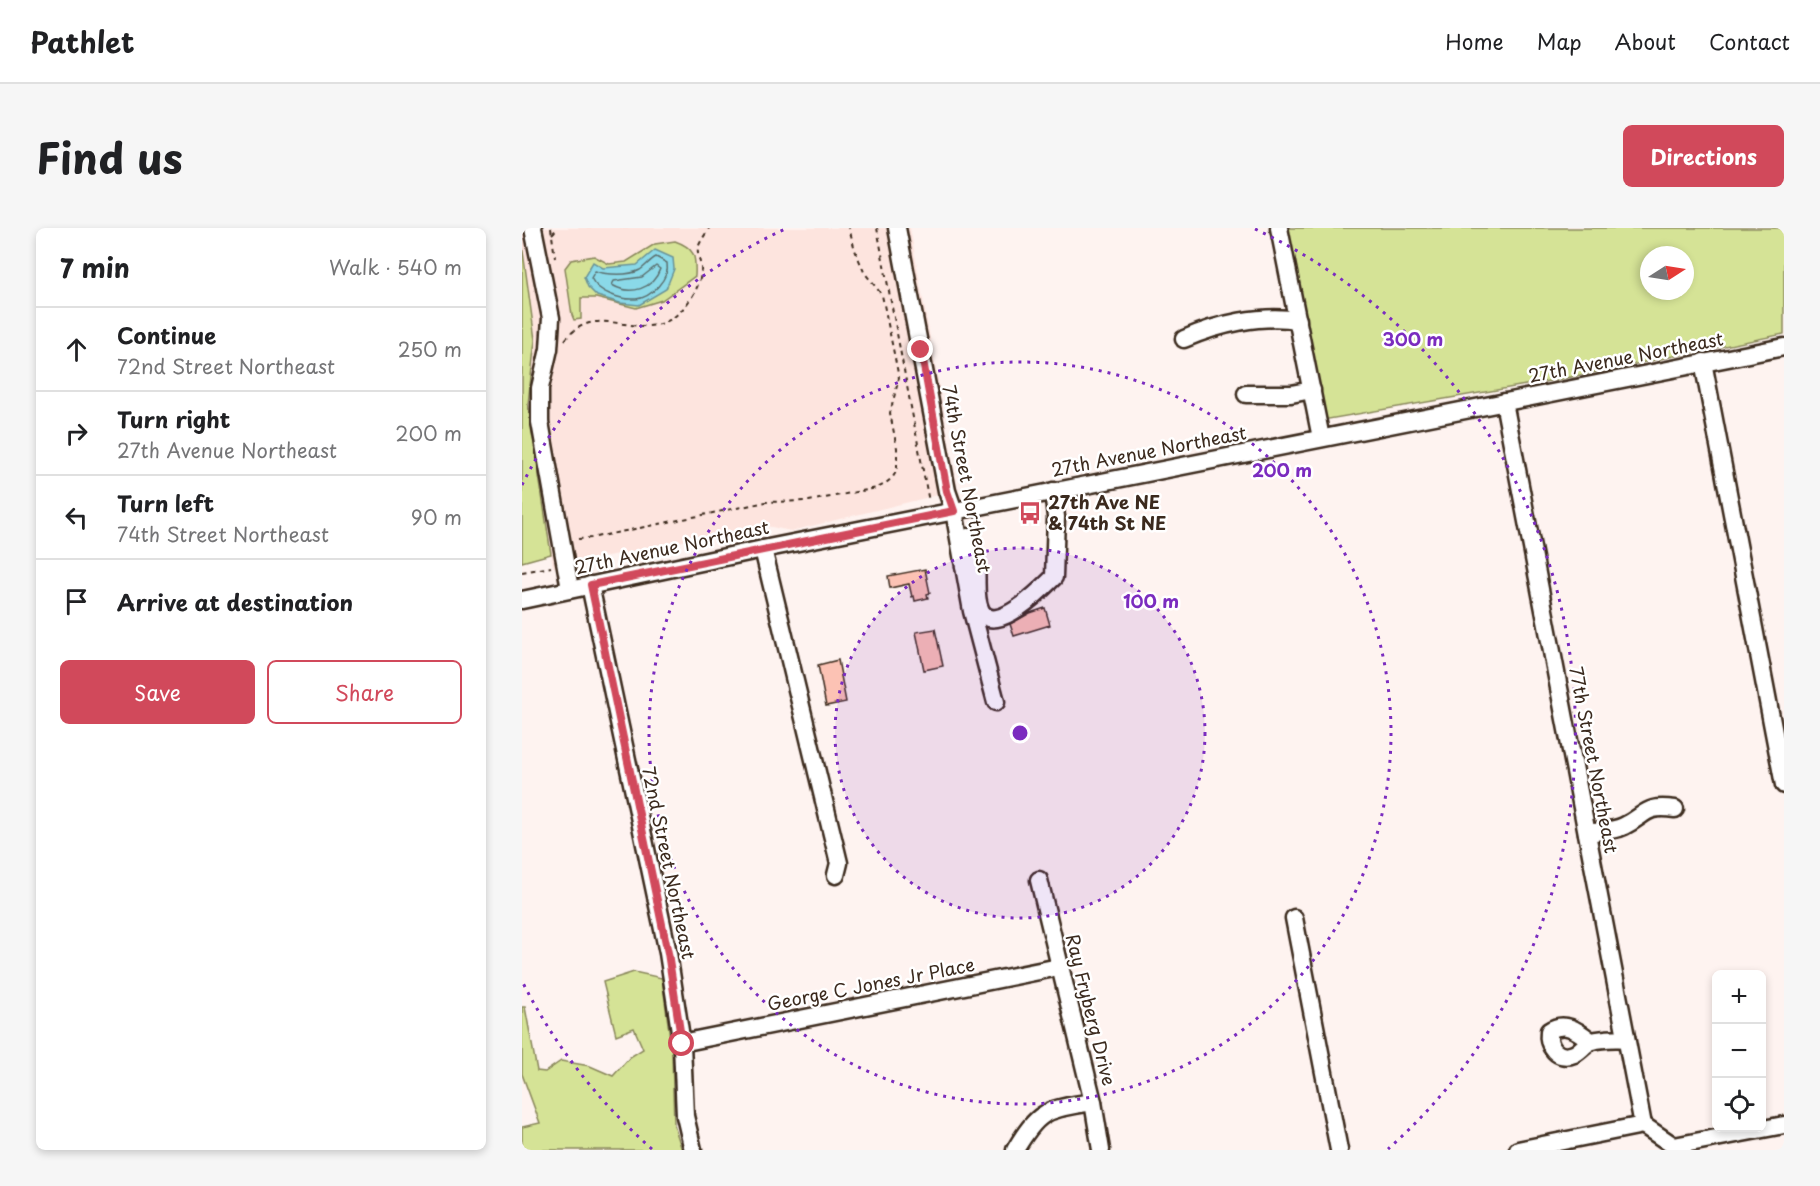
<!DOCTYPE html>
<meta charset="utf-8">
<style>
body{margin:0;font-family:"Playpen Sans",sans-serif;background:#f6f6f6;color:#202124}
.controls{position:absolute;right:18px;bottom:18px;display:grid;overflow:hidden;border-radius:9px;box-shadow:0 3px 9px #0003}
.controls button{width:54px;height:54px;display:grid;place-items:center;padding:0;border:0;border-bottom:2px solid #e0e0e0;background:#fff;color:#202124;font:30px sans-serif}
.compass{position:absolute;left:1118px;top:18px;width:54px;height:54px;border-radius:50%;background:#fff;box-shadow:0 3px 9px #0003;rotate:78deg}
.stop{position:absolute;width:18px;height:18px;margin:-14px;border:4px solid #d1495b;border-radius:50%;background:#fff}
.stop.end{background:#d1495b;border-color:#fff;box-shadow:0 2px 6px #0008}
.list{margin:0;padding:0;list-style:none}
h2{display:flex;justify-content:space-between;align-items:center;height:78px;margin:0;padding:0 24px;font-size:26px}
h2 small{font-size:20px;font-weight:400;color:#757577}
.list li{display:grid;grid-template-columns:39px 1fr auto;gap:18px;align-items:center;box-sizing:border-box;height:84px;padding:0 24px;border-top:2px solid #e0e0e0}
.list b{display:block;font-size:22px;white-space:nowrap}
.list p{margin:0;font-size:20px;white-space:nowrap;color:#757577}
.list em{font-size:20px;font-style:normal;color:#757577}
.actions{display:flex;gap:12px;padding:18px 24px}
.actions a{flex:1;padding:14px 0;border:2px solid #d1495b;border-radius:9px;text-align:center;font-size:21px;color:#d1495b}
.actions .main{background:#d1495b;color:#fff}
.icon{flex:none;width:33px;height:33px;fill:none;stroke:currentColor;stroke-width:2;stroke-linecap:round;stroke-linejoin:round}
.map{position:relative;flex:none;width:1262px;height:922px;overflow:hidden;border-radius:9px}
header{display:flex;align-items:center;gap:36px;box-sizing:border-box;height:84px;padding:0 30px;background:#fff;border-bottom:2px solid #e0e0e0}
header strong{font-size:28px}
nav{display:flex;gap:33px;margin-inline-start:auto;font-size:21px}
.intro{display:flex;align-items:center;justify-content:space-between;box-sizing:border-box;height:144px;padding:0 36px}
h1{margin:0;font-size:42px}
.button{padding:15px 27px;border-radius:9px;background:#d1495b;color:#fff;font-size:21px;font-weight:700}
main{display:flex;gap:36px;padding:0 36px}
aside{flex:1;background:#fff;border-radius:9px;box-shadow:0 3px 9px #0003}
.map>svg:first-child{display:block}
.built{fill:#fde4de}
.green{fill:#d5e396;stroke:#88865a;stroke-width:1.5;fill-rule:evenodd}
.water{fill:#8ad9e8;stroke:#6a9397;stroke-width:1.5}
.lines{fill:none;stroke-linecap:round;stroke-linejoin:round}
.shore{stroke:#5b706f;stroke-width:1.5}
.building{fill:#fcc2b4;stroke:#3b2a1e;stroke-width:1.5}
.minor-casing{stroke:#3b2a1e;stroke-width:21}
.path{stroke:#3b2a1e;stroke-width:2;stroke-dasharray:4.5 4.5;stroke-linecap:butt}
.minor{stroke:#fff;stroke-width:16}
.route{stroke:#d1495b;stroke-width:8}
.ring{fill:none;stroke:#7b2cbf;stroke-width:3;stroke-dasharray:3 6}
.labels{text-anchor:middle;stroke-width:5;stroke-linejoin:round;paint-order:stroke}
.street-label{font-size:18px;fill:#3b2a1e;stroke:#fff}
.poi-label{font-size:18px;font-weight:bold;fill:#3b2a1e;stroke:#fff;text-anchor:start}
.centre{fill:#7b2cbf;stroke:#fff;stroke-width:3}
.ring-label{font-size:18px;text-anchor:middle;font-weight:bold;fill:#7b2cbf;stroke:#fff;stroke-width:5;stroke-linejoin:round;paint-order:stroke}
</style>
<header>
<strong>Pathlet</strong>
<nav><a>Home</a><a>Map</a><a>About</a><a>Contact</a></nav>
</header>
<div class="intro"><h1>Find us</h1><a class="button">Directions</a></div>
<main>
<aside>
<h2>7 min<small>Walk · 540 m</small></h2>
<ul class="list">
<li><svg class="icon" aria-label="ahead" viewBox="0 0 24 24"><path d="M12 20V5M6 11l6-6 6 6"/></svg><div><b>Continue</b><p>72nd Street Northeast</p></div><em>250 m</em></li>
<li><svg class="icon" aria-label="right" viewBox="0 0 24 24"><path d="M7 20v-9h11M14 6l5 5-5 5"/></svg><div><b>Turn right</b><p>27th Avenue Northeast</p></div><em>200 m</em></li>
<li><svg class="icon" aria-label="left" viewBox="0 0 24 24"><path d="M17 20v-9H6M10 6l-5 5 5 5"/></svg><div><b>Turn left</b><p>74th Street Northeast</p></div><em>90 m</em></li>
<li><svg class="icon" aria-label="arrive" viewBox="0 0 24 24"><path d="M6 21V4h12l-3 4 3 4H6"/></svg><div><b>Arrive at destination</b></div></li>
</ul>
<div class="actions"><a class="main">Save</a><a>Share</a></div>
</aside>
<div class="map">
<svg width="1262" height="922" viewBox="0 0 1262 922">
<rect width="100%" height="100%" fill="#fef3f0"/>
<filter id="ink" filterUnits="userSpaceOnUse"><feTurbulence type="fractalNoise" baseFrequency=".0167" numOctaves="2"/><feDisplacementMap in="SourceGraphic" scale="12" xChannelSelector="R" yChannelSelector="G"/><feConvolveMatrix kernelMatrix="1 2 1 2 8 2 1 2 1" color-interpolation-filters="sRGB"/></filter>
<g filter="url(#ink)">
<!-- built -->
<polygon class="built" points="0,0 388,0 436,262 269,303 240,297 31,339 6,176 13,112 0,16"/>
<!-- green -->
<g class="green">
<path d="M765,0h497v106l-223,45 -238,41zM1127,27h36v36h-36z"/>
<path d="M153,13c20,7 21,15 20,35l-33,24 -26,8 -40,-10h-15v21l-7,1 -2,-5 -7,-47 6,-8 23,-4 15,8 17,-2 29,-18z"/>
<polygon points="0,16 13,112 6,176 29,326 0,334"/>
<polygon points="112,744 140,750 150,826 152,897 160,922 0,922 0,899 18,895 0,846 0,779 3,779 15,843 23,844 39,833 68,838 91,848 108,829 121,821 112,800 94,807 81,754"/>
</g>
<!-- water -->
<polygon class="water" points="133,22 151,30 152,41 144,61 117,77 98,75 75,68 66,59 62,49 71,34 81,40 115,37"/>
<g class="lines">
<!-- shore -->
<g class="shore">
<path d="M134,29l11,6c3,15 -16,35 -31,36 -15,1 -38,-6 -45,-21l4,-7c12,4 34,5 45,-1 6,-4 10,-10 16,-13z"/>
<path d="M134,38l4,3c-7,20 -29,27 -48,16l2,-4 28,-4z"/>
</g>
</g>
<!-- building -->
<g class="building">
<polygon points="403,341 408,365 405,366 406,370 393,373 392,368 390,369 387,356 368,360 366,348"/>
<polygon points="523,380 528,397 492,408 488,396 508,385"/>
<polygon points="413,401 421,438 402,442 394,404"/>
<polygon points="316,432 324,474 304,478 296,437"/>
</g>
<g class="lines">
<!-- minor casing -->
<g class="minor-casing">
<g id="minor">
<polyline points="11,0 29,90 27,121 18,160 18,194 48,361"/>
<polyline points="375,0 425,263 432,283 450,383 474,474"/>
<polyline points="757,0 799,210"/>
<path d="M662,111c34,-15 77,-25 114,-19"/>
<polyline points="1181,134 1262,557"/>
<polyline points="724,166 769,166 790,162"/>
<polyline points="982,174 1121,897"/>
<path d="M446,309c1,8 5,15 7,22 4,17 -2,37 6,52 14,26 63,-24 73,-34l2,-60 -3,-26"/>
<polyline points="241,321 317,635 314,647"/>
<polyline points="68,357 146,725 160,816 163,888 171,922"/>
<polyline points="0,372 241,321 1262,119"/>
<path d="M1065,605c12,-2 27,-2 37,-7 24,-12 20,-21 51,-17"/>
<polyline points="517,652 571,874 579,922"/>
<polyline points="772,690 817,922"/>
<polyline points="169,813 537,739"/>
<path d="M1069,813c-13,-10 -26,-21 -42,-10 -2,15 8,30 25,23 7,-3 11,-11 19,-13 10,-3 23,-2 33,-3"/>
<polyline points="1121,897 1152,918 1262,897"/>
<path d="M493,922c25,-42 32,-40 78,-48"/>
<polyline points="996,922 1121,897"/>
</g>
</g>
<!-- path -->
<g class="path">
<polyline points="29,0 33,30"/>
<polyline points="355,0 407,274"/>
<polyline points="30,6 36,0"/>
<path d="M43,112c37,-47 84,18 124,-39 7,-9 13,-23 12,-34 -1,-6 -4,-13 -3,-19 2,-7 8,-14 11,-20"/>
<polyline points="56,311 69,310 244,274 287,273 355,260 363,256 371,249 375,242 375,220 368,185 377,150 360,67 342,44 333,22 327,0"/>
<polyline points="0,344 29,339"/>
</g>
<!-- minor -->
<use href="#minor" class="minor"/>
</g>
</g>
<g class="lines" filter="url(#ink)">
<!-- route -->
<polyline class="route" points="160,816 146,725 69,357 432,283 425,263 399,122"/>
</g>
<!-- distance rings -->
<circle cx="498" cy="505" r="185" fill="#7b2cbf" fill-opacity=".12"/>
<g class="ring">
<circle cx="498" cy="505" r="185"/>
<circle cx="498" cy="505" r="371"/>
<path d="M130 921A556 556 0 0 1 0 753M0 257A556 556 0 0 1 263 1M733 1A556 556 0 0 1 866 921"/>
</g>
<!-- icons -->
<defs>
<g id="bus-bare" transform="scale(1.8)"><path d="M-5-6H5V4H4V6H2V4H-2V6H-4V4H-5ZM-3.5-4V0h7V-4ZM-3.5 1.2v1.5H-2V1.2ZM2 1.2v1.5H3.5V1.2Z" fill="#d1495b" stroke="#fff" stroke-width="2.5" paint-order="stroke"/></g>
</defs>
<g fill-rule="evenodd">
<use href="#bus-bare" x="508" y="285"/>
</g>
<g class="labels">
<!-- street labels -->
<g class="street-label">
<text transform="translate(1104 130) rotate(-11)" y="6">27th Avenue Northeast</text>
<text transform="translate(627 224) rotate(-11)" y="6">27th Avenue Northeast</text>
<text transform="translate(444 251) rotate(79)" y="6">74th Street Northeast</text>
<text transform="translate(150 320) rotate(-12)" y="6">27th Avenue Northeast</text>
<text transform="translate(1071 532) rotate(79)" y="6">77th Street Northeast</text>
<text transform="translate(146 635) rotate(78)" y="6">72nd Street Northeast</text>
<text transform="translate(349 757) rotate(-11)" y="6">George C Jones Jr Place</text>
<text transform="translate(568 782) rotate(76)" y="6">Ray Fryberg Drive</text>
</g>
<!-- poi labels -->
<g class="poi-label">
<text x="526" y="281">27th Ave NE<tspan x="526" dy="21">&amp; 74th St NE</tspan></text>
</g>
</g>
<circle cx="498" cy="505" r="9" class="centre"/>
<g class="ring-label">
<text x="891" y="118">300 m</text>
<text x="760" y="249">200 m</text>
<text x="629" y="380">100 m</text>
</g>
</svg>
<div class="controls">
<button>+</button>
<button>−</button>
<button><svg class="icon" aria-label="locate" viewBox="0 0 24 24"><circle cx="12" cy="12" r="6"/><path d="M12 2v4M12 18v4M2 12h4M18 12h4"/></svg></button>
</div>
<svg class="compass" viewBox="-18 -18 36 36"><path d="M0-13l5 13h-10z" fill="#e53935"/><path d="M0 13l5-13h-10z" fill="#757577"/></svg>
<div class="stop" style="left:160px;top:816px"></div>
<div class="stop end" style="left:399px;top:122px"></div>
</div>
</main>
